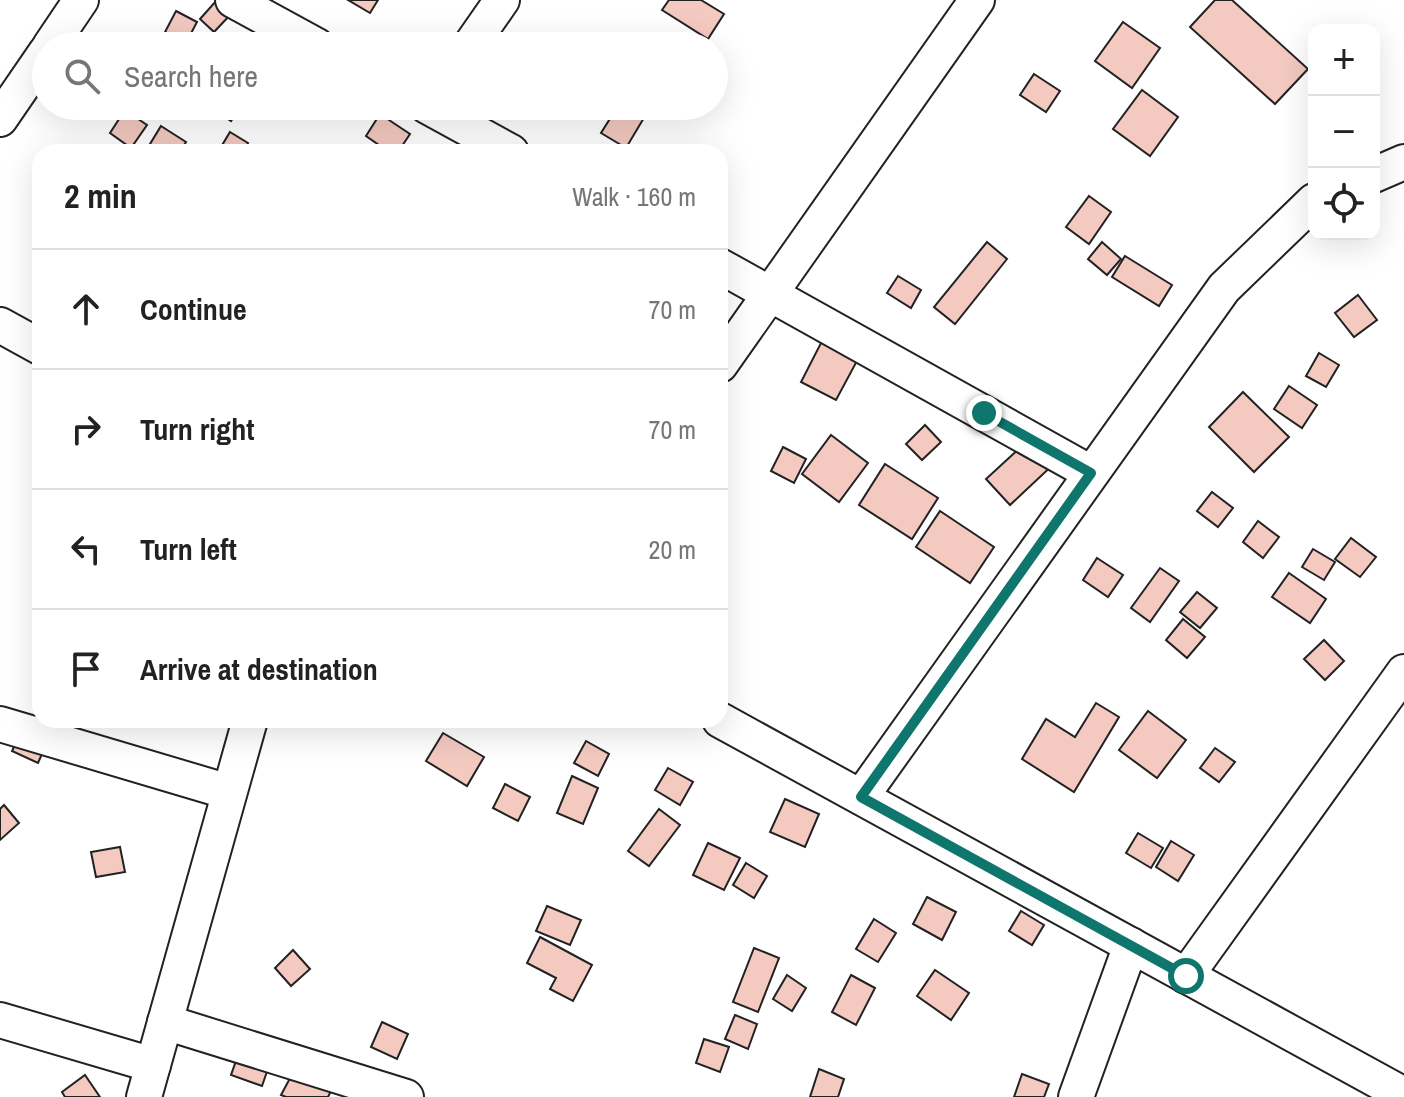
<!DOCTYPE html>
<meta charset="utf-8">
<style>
body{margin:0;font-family:"Archivo Narrow",sans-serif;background:#f2f2f2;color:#222}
.controls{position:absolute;right:24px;top:24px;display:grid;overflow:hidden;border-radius:16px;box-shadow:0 8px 32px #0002}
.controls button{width:72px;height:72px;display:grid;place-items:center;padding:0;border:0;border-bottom:2px solid #e0e0e0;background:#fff;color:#222;font:40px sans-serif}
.stop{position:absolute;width:24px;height:24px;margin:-18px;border:6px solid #0f766e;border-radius:50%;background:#fff}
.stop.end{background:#0f766e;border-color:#fff;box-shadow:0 2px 8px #0008}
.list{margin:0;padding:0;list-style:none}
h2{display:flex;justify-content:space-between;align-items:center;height:104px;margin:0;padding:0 32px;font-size:34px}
h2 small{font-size:26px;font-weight:400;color:#767676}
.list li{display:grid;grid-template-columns:52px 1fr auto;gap:24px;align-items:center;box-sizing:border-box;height:120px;padding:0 32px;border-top:2px solid #e0e0e0}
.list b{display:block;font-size:30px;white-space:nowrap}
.list em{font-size:26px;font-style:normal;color:#767676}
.icon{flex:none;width:44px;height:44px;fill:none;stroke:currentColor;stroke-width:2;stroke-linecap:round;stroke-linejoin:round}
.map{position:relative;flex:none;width:1404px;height:1097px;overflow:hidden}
.search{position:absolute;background:#fff;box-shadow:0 8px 32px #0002;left:32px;top:32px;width:696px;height:88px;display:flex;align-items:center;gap:20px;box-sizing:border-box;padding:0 28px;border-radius:44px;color:#767676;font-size:30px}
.panel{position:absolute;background:#fff;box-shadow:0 8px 32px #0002;left:32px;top:144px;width:696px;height:584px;border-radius:24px}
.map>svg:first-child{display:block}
.building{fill:#f3c9c0;stroke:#222;stroke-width:2}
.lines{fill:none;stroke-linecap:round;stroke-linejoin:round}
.minor-casing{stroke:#222;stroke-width:38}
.minor{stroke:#fff;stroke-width:34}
.route{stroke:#0f766e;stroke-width:10}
</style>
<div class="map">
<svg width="1404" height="1097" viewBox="0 0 1404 1097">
<rect width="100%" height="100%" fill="#fff"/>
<!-- building -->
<g class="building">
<polygon points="348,0 378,0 370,13"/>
<polygon points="669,0 701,0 724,14 708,39 662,10"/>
<polygon points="1215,0 1232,0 1308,69 1275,104 1190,27"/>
<polygon points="216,1 231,14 214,32 200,19"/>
<polygon points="176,11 197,22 186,43 165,32"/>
<polygon points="1123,22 1160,48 1132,88 1095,61"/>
<polygon points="1034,74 1060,91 1046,112 1020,95"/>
<polygon points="1142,90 1178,117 1150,156 1113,129"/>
<polygon points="209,106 241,106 231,121"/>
<polygon points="618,106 651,106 626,148 601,133"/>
<polygon points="125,110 147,125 131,148 110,133"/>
<polygon points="380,114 410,134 398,152 389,152 366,136"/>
<polygon points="161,126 186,142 180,152 162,152 150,144"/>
<polygon points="230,132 248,143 242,152 218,152"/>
<polygon points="1089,196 1111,212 1089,244 1066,227"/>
<polygon points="987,242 1007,259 955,324 934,307"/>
<polygon points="1102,242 1121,259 1107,275 1088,259"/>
<polygon points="1125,256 1172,285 1159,306 1112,277"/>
<polygon points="898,276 921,290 911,308 887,293"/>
<polygon points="1358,295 1377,320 1354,337 1335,313"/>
<polygon points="822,341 858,359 836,400 801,382"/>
<polygon points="1319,353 1339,365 1326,387 1306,376"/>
<polygon points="1289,386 1317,405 1302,428 1274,409"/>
<polygon points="1243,392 1289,437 1254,472 1209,427"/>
<polygon points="925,425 941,442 922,460 906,444"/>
<polygon points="831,435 868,463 839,502 802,474"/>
<polygon points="1033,436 1057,461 1010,505 986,479"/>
<polygon points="783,447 806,459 794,483 771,471"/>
<polygon points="885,464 938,498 912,539 859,505"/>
<polygon points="1212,492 1233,508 1218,527 1197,511"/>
<polygon points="940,511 994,547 970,583 916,547"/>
<polygon points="1258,521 1279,537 1263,558 1243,542"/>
<polygon points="1351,538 1376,557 1360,577 1335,559"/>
<polygon points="1313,549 1335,562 1324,580 1302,567"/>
<polygon points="1097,558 1123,575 1108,597 1083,580"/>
<polygon points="1160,568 1179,581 1150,622 1131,608"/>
<polygon points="1289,573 1326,599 1310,623 1272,597"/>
<polygon points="1197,592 1217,608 1200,628 1180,612"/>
<polygon points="1183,619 1205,637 1187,658 1166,640"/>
<polygon points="1324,640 1344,661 1325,680 1304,659"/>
<polygon points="1096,703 1119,717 1074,792 1022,759 1046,719 1075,737"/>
<polygon points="1148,711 1186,740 1157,778 1119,750"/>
<polygon points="24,726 49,738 38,763 12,751"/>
<polygon points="443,733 484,757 467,786 426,761"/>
<polygon points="586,741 609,754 598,776 574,763"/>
<polygon points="1215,748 1235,762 1219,782 1200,768"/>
<polygon points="668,768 693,782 680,805 655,790"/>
<polygon points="572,776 598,788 583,824 557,813"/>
<polygon points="505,784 530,797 518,821 493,808"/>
<polygon points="785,799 819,814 805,847 770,832"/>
<polygon points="4,805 19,823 0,840 0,809"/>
<polygon points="659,809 680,825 649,866 628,851"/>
<polygon points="1138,833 1163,848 1151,868 1126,853"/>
<polygon points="1171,841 1194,855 1178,881 1156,867"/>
<polygon points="708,843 740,858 724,890 693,875"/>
<polygon points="120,847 125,872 96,877 91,852"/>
<polygon points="746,863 767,876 754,898 733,885"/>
<polygon points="927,897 956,912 942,940 913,924"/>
<polygon points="547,906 581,920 570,945 536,931"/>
<polygon points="1021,911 1044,925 1032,945 1009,931"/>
<polygon points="874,919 896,933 878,962 856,949"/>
<polygon points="540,937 592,965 573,1001 550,989 556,978 527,963"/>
<polygon points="754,948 779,958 758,1012 733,1002"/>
<polygon points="293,950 310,969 291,986 275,968"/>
<polygon points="935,970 969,993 951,1020 917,996"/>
<polygon points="787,975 806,988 792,1011 773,999"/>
<polygon points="851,975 875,988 856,1025 832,1012"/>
<polygon points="735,1015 757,1024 748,1049 725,1039"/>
<polygon points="382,1022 408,1034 397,1059 371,1047"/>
<polygon points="704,1039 729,1047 720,1072 696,1063"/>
<polygon points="241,1047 272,1057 262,1086 231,1075"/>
<polygon points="296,1067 333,1087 328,1097 286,1097 281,1095"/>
<polygon points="819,1069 844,1079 838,1097 810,1097"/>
<polygon points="1022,1074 1049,1084 1044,1097 1014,1097"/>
<polygon points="85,1075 100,1097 65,1097 62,1092"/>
</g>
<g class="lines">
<!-- minor casing -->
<g class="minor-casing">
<g id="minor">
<polyline points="233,0 317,46"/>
<polyline points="50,46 81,0"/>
<polyline points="470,46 502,0"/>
<polyline points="427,106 511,152"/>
<polyline points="0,119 46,52"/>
<polyline points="1374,175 1404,162"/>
<polyline points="720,266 1091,473"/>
<polyline points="0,325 40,347"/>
<polyline points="720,365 977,0"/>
<polyline points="720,720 1404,1095"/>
<polyline points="0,724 229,792"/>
<polyline points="861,797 1224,288 1314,201"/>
<polyline points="1186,976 1404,672"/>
<polyline points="0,1020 153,1065"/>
<polyline points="165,1022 406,1097"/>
<polyline points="144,1097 250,720"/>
<polyline points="1076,1097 1131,945"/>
</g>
</g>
<!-- minor -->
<use href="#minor" class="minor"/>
</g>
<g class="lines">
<!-- route -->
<polyline class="route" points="984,413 1091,473 861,797 1186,976"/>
</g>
</svg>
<div class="controls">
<button>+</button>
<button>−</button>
<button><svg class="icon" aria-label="locate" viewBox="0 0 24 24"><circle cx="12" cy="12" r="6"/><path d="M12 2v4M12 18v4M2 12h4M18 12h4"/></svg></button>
</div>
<div class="stop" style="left:1186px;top:976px"></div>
<div class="stop end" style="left:984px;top:413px"></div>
<div class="search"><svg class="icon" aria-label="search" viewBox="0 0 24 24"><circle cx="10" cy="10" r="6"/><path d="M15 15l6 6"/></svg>Search here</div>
<section class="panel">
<h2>2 min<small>Walk · 160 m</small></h2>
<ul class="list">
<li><svg class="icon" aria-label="ahead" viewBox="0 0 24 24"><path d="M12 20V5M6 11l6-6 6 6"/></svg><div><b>Continue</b></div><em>70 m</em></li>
<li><svg class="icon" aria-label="right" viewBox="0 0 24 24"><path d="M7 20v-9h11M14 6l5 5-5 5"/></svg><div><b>Turn right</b></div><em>70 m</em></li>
<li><svg class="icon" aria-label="left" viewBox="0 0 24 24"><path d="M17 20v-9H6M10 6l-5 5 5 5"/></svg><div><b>Turn left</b></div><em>20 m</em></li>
<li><svg class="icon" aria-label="arrive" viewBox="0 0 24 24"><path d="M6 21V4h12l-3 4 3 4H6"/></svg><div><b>Arrive at destination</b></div></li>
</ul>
</section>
</div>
